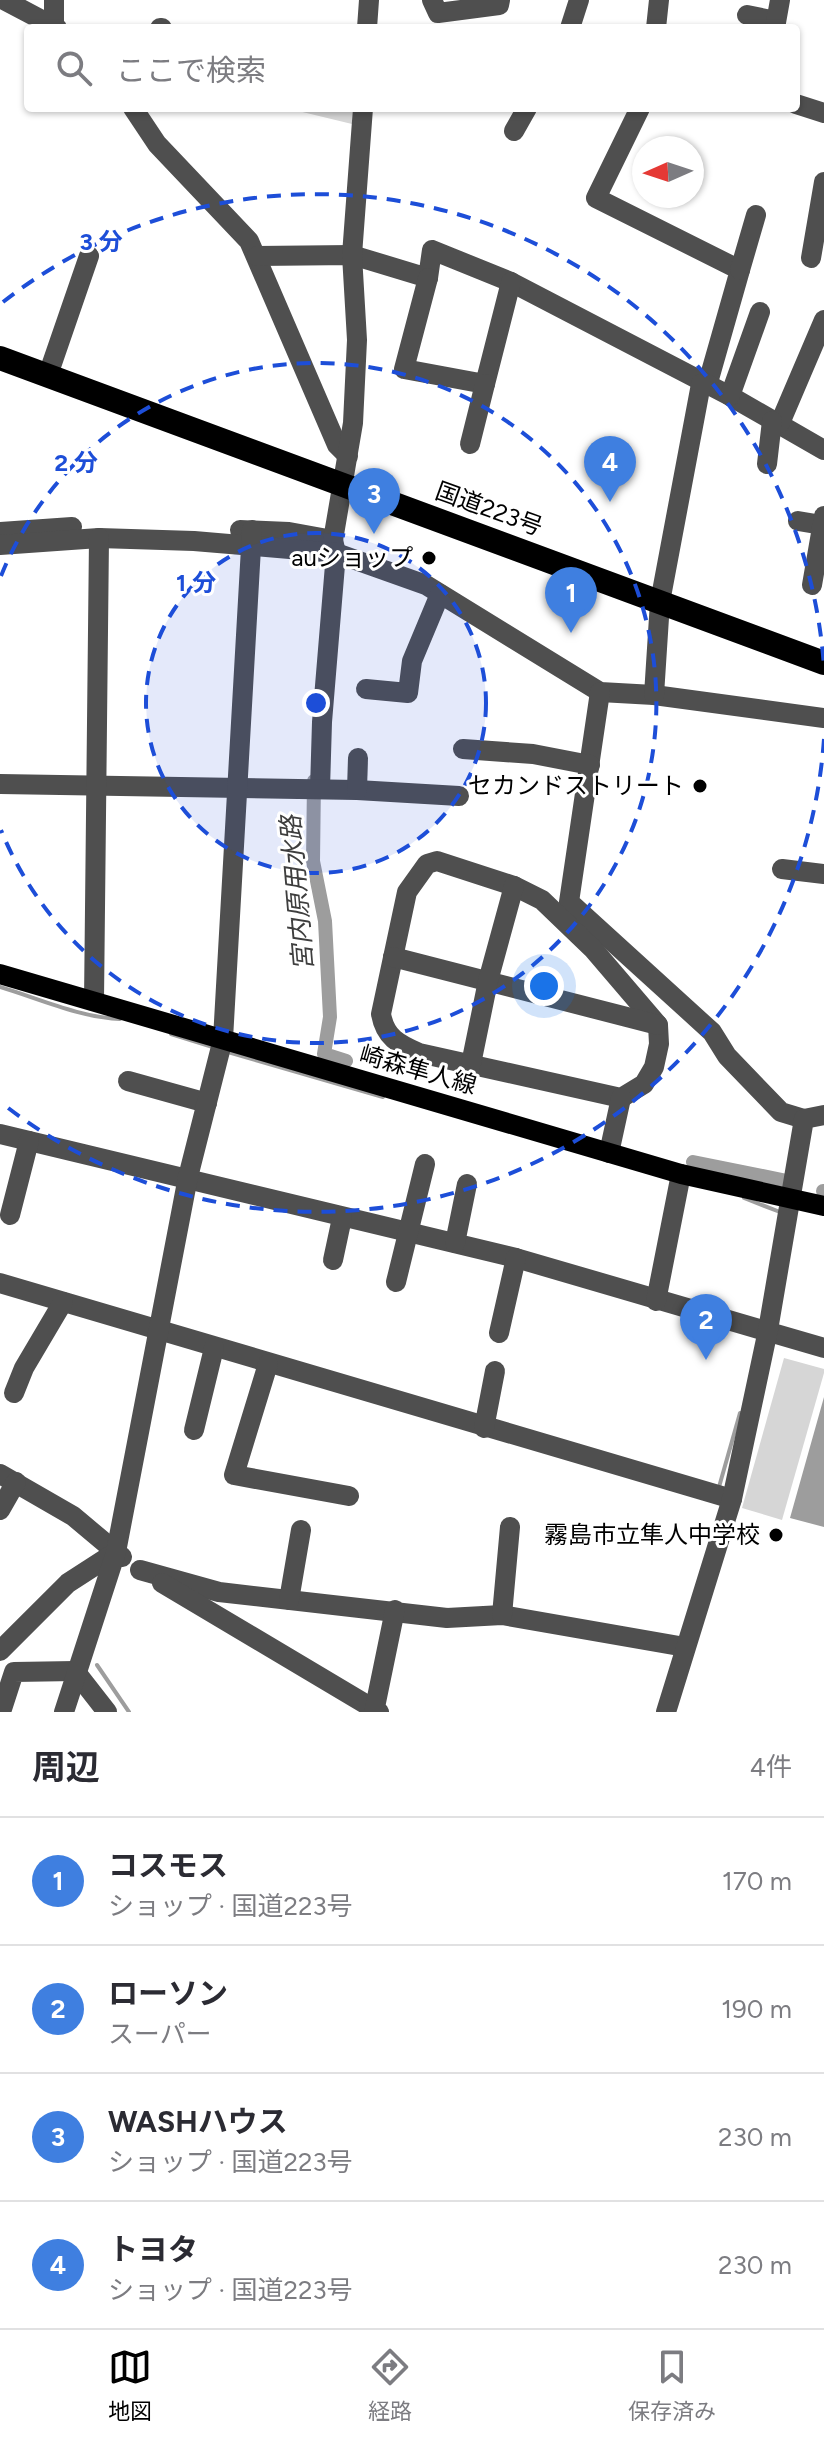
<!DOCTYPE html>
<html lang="ja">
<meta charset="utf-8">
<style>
body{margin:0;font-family:Figtree,"Noto Sans JP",sans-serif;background:#f2f2f3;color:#2b2b33}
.compass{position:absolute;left:632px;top:136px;width:72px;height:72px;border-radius:50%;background:#fff;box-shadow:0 2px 6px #0004;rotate:267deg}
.you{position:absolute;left:544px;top:986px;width:28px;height:28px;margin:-20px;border:6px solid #fff;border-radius:50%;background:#1a73e8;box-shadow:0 0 0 12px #1a73e833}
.badge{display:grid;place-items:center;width:52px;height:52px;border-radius:50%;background:#000;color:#fff;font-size:26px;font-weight:700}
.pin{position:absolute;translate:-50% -66px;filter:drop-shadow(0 2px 4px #0008)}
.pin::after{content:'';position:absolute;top:42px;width:28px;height:24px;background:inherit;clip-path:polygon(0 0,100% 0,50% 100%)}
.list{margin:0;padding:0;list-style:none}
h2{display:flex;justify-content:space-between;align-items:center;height:104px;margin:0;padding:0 32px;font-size:34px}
h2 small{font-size:26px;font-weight:400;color:#7c7c81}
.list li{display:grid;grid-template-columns:52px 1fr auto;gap:24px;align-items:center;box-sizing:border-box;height:128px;padding:0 32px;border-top:2px solid #e1e1e2}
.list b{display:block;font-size:30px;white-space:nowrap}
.list p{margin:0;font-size:26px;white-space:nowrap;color:#7c7c81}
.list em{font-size:26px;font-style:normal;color:#7c7c81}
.icon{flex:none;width:44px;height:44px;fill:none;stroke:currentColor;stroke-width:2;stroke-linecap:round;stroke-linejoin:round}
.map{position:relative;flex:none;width:824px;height:1712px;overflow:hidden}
.search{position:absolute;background:#fff;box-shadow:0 2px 6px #0004;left:24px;right:24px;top:24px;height:88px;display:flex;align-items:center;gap:20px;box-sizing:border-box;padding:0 28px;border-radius:8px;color:#7c7c81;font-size:30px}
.sheet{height:616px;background:#fff}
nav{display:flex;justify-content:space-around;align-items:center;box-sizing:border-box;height:112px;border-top:2px solid #e1e1e2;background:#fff;font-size:22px;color:#7c7c81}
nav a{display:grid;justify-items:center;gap:4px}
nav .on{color:#000}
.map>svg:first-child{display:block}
.green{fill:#d6d6d6}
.water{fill:#9d9d9d}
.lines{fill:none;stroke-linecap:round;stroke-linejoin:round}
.stream{stroke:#9d9d9d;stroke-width:4}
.canal{stroke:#9d9d9d;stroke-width:14}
.minor{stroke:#4f4f4f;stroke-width:20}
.major{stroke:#000;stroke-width:20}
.highway{stroke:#000;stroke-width:24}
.ring{fill:none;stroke:#1d4ed8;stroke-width:4;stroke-dasharray:14 10}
.poi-dot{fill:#000;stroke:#fff;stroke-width:3}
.labels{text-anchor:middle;stroke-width:6;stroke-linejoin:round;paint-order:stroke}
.street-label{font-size:24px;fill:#000;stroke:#fff}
.poi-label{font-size:24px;fill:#000;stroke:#fff;text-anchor:end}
.water-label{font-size:26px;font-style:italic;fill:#3e3e3e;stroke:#fff}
.centre{fill:#1d4ed8;stroke:#fff;stroke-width:4}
.ring-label{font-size:24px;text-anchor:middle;font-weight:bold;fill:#1d4ed8;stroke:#fff;stroke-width:6;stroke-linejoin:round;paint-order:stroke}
</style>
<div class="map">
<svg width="824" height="1712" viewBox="0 0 824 1712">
<rect width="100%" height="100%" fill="#fff"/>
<!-- green -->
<g class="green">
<polygon points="263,108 353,108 352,124 290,109 271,112"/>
<polygon points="784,1358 824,1369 824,1373 782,1520 742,1508"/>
</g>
<!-- water -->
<polygon class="water" points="824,1397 824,1527 790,1518"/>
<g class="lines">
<!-- stream -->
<g class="stream">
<path d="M0,987c40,12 78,30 120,32"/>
<polyline points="171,1034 216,1048"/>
<polyline points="228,1052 383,1097"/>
<polyline points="744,1198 780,1212"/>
<polyline points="719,1487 740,1413"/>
<polyline points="97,1665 129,1712"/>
</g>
<!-- canal -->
<g class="canal">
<polyline points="314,781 313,861 325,921 330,1017 324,1054 346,1061"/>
<polyline points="693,1162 787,1181"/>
<polyline points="823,1191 824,1191"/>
</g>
<!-- minor -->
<g class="minor">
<polyline points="4,0 57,28"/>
<polyline points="432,0 438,13 499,5 500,0"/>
<polyline points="747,15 776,21"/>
<polyline points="54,27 54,0"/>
<polyline points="160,28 162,28"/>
<polyline points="367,28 369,0"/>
<polyline points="570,28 579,0"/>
<polyline points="656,28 659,0"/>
<polyline points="775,28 780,0"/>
<polyline points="796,104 824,113"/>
<polyline points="133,108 157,144 249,241 337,445 348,456"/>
<polyline points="640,108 596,198 740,270 707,386"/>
<polyline points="514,131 527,108"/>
<polyline points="257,256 352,255 428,278 432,250 511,282 730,396 824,450"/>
<polyline points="811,258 824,182"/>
<polyline points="740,270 756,215"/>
<polyline points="428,278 404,369 485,384 511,282"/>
<polyline points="48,375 89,256"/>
<polyline points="730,396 760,312"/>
<polyline points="780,423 824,320"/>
<polyline points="470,444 485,384"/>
<polyline points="767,464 772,421"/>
<polyline points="798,521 822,525"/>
<polyline points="240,530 289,532 333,540 336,553 322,722 320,789"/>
<polyline points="0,532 72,527"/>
<polyline points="333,540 353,423 357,340 352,255 363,108"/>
<polyline points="0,545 99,538 194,541 336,553 426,585 600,692 654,695 824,718"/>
<polyline points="812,585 824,516"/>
<polyline points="366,689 408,693 412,661 440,594"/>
<polyline points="600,692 569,902 712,1032 727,1056 781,1112 804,1119"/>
<polyline points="654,695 660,602 701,384"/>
<polyline points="463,749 533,754 590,765"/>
<polyline points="0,784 357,790 459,796"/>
<polyline points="357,790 358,758"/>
<path d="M437,861l77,25 28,14 51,49 65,76 1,19 -5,23 -10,17 -23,14 -202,-45c-21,-9 -34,-16 -38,-39l26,-122 20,-28z"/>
<polyline points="782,869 824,874"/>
<polyline points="393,957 658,1025"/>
<polyline points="94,1001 99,538"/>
<polyline points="471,1064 488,981 514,886"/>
<polyline points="128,1081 207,1103"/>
<polyline points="0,1134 516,1258 824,1348"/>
<polyline points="609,1153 621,1098"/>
<polyline points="10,1215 29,1141"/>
<polyline points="455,1243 467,1184"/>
<polyline points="333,1260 342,1218"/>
<polyline points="396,1282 425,1164"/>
<polyline points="0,1283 732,1499"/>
<polyline points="656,1301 681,1174"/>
<polyline points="499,1333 516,1258"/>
<polyline points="268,1364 234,1475 349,1496"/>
<polyline points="14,1393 24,1368 63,1302"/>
<polyline points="484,1428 495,1371"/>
<polyline points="194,1430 214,1348"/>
<polyline points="0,1474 73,1516 122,1557"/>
<polyline points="0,1510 16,1482"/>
<polyline points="140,1570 219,1592 447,1618 502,1615 685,1647"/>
<polyline points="162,1583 379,1712"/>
<polyline points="289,1600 301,1530"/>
<polyline points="502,1615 510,1527"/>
<polyline points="0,1651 68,1583 116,1552"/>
<polyline points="75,1671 107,1712"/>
<polyline points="1,1712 14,1672 75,1671"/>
<polyline points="64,1712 116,1552 188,1177 223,1039 252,530"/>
<polyline points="374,1712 395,1610"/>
<polyline points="666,1712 732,1499 768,1330 804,1119 824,1115"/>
</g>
<!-- major -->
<polyline class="major" points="0,974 681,1174 824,1206"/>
<!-- highway -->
<polyline class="highway" points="0,358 824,663"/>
</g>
<!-- distance rings -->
<circle cx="316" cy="703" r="170" fill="#1d4ed8" fill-opacity=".12"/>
<g class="ring">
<circle cx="316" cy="703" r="170"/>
<path d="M1 576A340 340 0 1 1 1 830"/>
<path d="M824 739A509 509 0 0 1 3 1104M3 302A509 509 0 0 1 824 667"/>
</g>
<!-- markers -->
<g class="poi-dot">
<circle cx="429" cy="558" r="8"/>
<circle cx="700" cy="786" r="8"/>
<circle cx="776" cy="1535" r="8"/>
</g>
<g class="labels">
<!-- street labels -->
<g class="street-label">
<text transform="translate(489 509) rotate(20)" y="8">国道223号</text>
<text transform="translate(418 1070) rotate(16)" y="8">崎森隼人線</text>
</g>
<!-- poi labels -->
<g class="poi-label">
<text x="413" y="566">auショップ</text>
<text x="684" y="794">セカンドストリート</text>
<text x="760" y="1543">霧島市立隼人中学校</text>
</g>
<!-- water labels -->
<g class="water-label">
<text transform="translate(297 893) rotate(-95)" y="9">宮内原用水路</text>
</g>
</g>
<circle cx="316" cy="703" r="12" class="centre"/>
<g class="ring-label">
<text x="101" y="250">3 分</text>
<text x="76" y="471">2 分</text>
<text x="196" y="591">1 分</text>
</g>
</svg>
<svg class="compass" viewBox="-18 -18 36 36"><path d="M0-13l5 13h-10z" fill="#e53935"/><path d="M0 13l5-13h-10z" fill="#7c7c81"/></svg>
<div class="you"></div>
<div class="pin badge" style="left:571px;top:633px;background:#3f7fe0">1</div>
<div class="pin badge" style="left:706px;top:1360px;background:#3f7fe0">2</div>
<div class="pin badge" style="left:374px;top:534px;background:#3f7fe0">3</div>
<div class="pin badge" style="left:610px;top:502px;background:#3f7fe0">4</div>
<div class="search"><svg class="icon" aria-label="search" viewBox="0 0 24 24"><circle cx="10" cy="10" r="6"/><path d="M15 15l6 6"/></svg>ここで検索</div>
</div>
<section class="sheet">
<h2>周辺<small>4件</small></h2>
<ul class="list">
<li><span class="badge" style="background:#3f7fe0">1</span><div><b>コスモス</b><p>ショップ · 国道223号</p></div><em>170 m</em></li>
<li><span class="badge" style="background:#3f7fe0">2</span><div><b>ローソン</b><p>スーパー</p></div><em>190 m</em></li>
<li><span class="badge" style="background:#3f7fe0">3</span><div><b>WASHハウス</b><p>ショップ · 国道223号</p></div><em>230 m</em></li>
<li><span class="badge" style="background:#3f7fe0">4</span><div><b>トヨタ</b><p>ショップ · 国道223号</p></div><em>230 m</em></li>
</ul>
</section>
<nav>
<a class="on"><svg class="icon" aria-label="map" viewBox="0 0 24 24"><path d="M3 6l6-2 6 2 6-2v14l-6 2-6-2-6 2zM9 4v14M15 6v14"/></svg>地図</a>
<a><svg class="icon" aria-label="directions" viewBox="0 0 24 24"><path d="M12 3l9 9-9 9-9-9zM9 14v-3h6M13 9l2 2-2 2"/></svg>経路</a>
<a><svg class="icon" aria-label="saved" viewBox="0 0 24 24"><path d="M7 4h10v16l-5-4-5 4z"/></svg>保存済み</a>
</nav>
